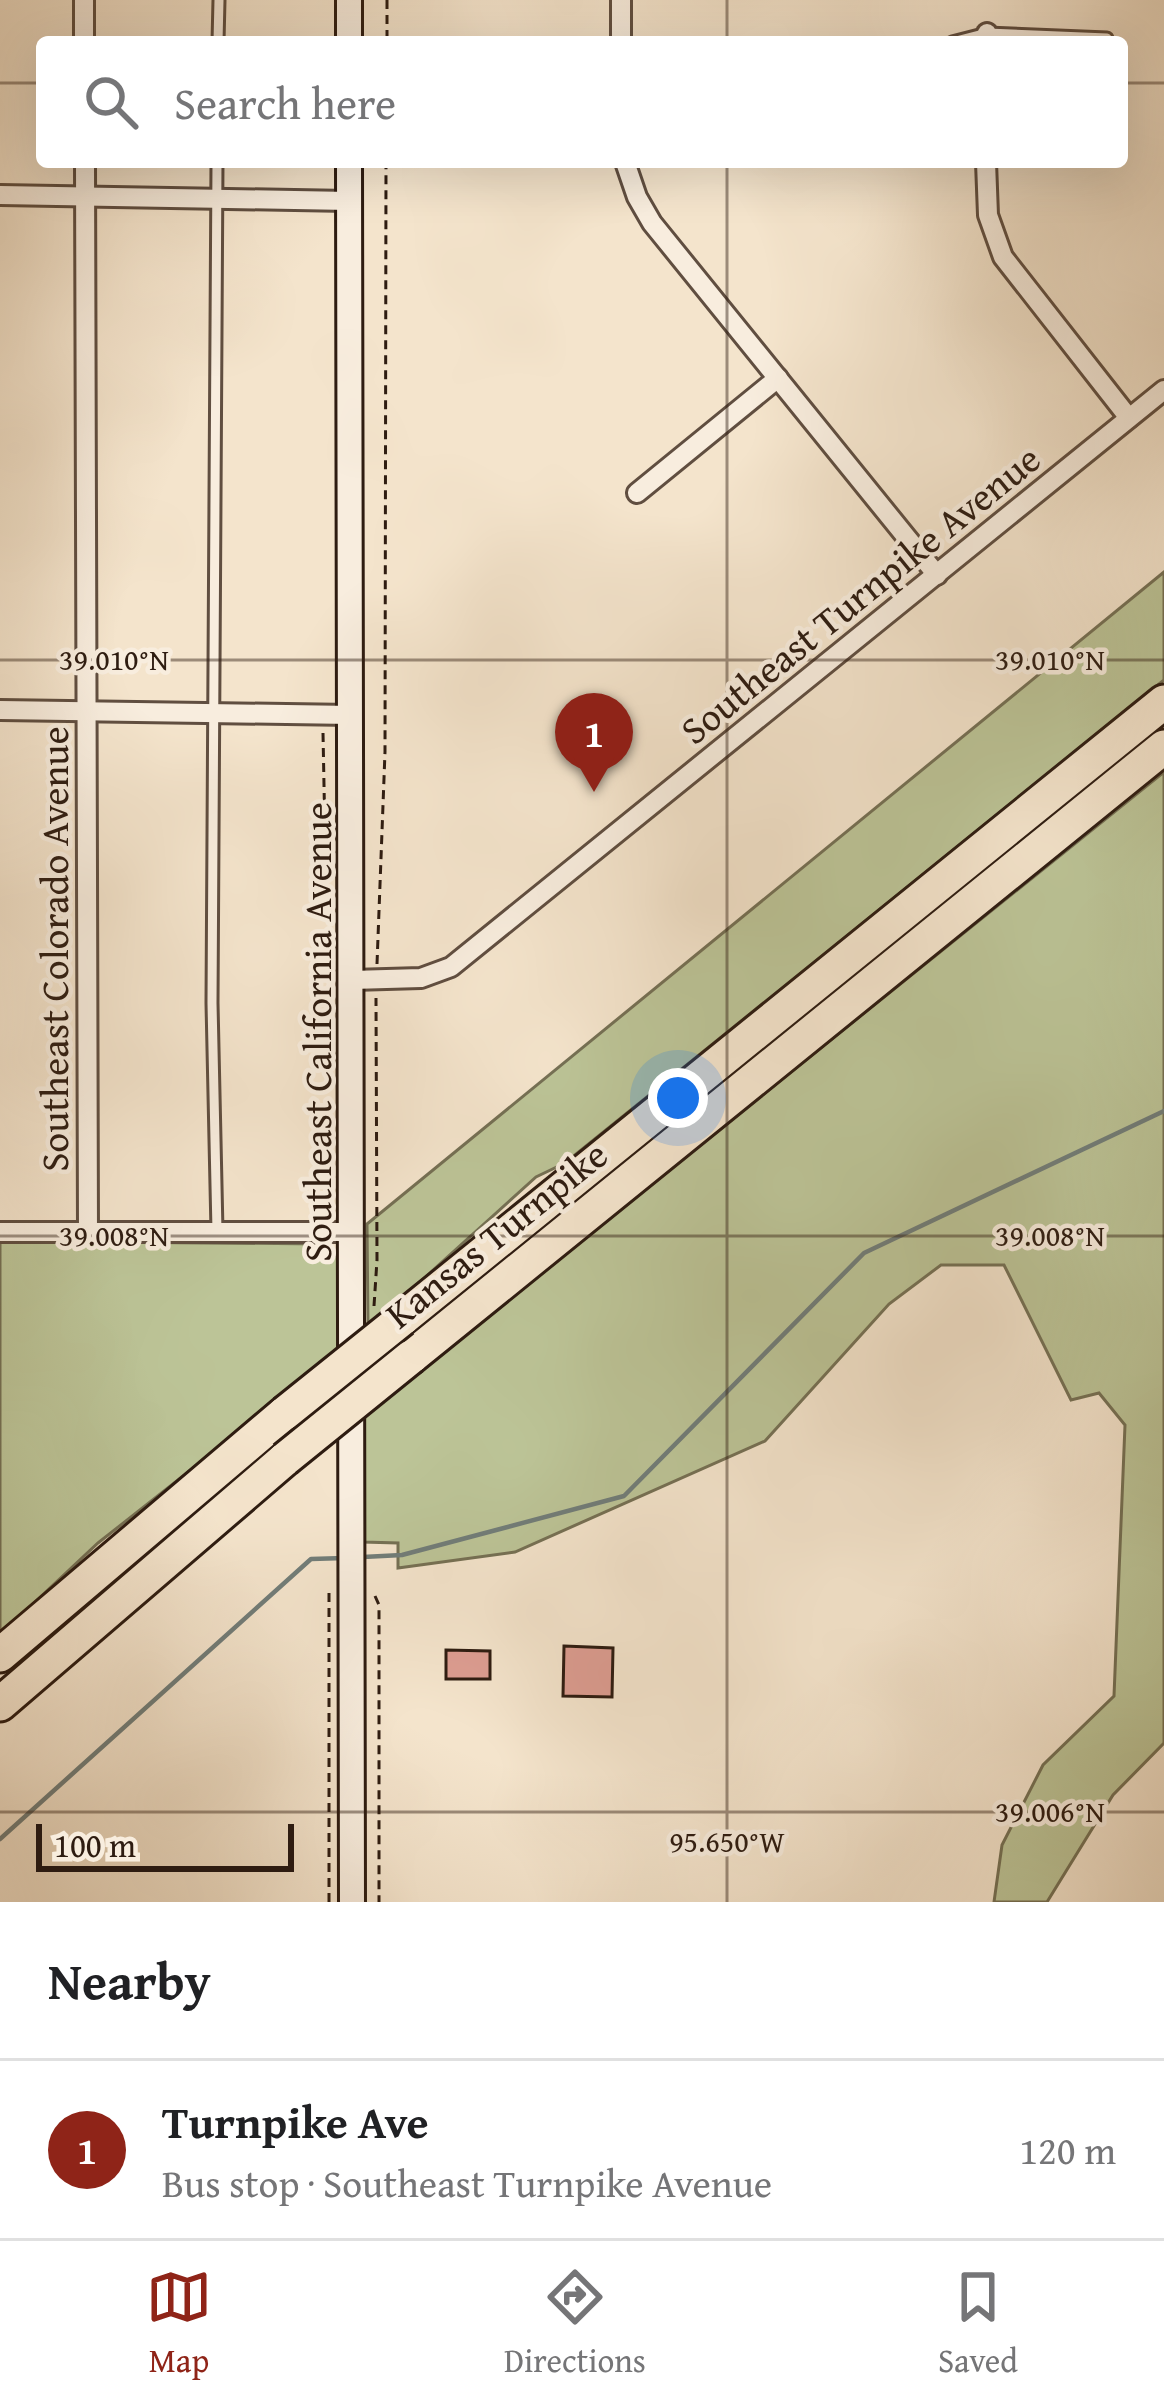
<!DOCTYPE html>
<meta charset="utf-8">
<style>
body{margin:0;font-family:"Gentium Book Plus",serif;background:#f6f6f6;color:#202124}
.scale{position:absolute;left:36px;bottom:30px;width:258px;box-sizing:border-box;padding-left:12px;border:6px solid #2e1c11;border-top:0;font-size:33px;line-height:42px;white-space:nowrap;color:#2e1c11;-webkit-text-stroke:9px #f8edde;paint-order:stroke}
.you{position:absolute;left:678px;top:1098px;width:42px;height:42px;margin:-30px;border:9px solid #fff;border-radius:50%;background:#1a73e8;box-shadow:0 0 0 18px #1a73e833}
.badge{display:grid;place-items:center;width:78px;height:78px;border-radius:50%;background:#8f2418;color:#fff;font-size:39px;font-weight:700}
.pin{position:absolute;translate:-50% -99px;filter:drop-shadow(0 3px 6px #0008)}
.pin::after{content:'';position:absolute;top:63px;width:42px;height:36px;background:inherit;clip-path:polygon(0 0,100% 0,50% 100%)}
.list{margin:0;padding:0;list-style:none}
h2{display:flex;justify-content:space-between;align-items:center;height:156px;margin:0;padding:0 48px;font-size:51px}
h2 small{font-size:39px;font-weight:400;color:#757577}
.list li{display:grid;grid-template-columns:78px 1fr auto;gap:36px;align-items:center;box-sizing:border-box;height:180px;padding:0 48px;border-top:3px solid #e0e0e0}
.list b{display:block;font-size:45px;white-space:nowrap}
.list p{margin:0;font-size:39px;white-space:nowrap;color:#757577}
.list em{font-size:39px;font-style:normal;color:#757577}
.icon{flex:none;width:66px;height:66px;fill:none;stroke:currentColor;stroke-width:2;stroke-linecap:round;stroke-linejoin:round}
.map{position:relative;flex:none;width:1164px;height:1902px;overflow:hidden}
.search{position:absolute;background:#fff;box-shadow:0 12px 48px #0002;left:36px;right:36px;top:36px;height:132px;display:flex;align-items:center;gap:30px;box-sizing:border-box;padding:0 42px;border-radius:12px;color:#757577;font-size:45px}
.sheet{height:336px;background:#fff}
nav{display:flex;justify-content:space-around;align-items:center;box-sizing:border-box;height:168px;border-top:3px solid #e0e0e0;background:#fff;font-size:33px;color:#757577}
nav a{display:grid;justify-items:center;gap:6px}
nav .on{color:#8f2418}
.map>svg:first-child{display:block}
.green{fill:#bcc497;stroke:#757054;stroke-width:3}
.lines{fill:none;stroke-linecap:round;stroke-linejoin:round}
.stream{stroke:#717d79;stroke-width:4.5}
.building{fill:#dd9d92;stroke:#2e1c11;stroke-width:3}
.lane-casing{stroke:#604e40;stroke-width:15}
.street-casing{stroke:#604e40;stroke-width:24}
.secondary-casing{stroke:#2e1c11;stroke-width:30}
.highway-casing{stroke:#2e1c11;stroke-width:39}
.path{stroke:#2e1c11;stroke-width:3;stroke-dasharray:9 6;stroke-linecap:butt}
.lane{stroke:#f8edde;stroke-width:9}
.street{stroke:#f8edde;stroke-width:18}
.secondary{stroke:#f8edde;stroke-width:24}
.highway{stroke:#f4e4cc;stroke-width:33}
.highway-bridge-casing{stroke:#2e1c11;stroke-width:39;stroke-linecap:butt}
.highway-bridge{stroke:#f4e4cc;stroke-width:33}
.ticks{fill:none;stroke:#2e1c11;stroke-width:3;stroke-opacity:0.45}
.labels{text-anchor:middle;stroke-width:9;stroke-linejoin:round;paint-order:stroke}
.street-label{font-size:39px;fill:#2e1c11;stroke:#f8edde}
.ticks-label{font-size:30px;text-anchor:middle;fill:#2e1c11;stroke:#f8edde;stroke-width:9;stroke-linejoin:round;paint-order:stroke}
</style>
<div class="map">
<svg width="1164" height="1902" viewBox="0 0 1164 1902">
<rect width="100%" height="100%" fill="#f4e4cc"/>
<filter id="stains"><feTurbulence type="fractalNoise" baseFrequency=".00167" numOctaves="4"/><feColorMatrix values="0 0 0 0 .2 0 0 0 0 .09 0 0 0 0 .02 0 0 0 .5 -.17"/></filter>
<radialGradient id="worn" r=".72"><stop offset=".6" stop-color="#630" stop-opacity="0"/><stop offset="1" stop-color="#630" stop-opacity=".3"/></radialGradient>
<!-- green -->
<g class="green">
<polygon points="1164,572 1164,680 565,1163 536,1177 368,1329 367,1224"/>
<polygon points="1164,772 1164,1743 1113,1795 1047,1902 994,1902 1002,1845 1043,1765 1114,1696 1125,1425 1099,1393 1071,1400 1004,1265 941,1265 889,1304 765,1441 515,1552 398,1568 398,1543 363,1542 362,1417"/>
<polygon points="0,1241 322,1244 340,1259 340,1352 98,1543 0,1635"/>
</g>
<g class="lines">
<!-- stream -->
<g class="stream">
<polyline points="363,1557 402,1555 624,1496 864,1253 1164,1111"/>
<polyline points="0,1839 311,1559 345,1558"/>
</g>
</g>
<!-- building -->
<g class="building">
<polygon points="564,1646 613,1648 612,1697 563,1696"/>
<polygon points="446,1650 490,1651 490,1679 446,1679"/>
</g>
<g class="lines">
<!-- lane casing -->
<g class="lane-casing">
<g id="lane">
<polyline points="218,42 219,0"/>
<polyline points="952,42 987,33 1107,38"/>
<polyline points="217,162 212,1003 217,1231"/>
</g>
</g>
<!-- street casing -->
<g class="street-casing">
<g id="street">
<polyline points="84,0 84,42"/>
<polyline points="621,0 621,42"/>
<polyline points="987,42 987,33"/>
<polyline points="85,162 88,1232"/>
<polyline points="625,162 637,197 652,223 937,575"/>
<polyline points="986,162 988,215 1003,257 1129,418"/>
<polyline points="0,195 349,201"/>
<polyline points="637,493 778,378"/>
<polyline points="0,710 352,715"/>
<polyline points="352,980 421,978 451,967 1164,390"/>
<polyline points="0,1232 353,1232"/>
</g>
</g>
<!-- secondary casing -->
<g class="secondary-casing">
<g id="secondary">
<polyline points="349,0 349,42"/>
<polyline points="349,162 352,1902"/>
</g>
</g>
<!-- highway casing -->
<g class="highway-casing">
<g id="highway">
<polyline points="402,1319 1164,702"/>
<polyline points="411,1357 1164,747"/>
<polyline points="0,1655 285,1413"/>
<polyline points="0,1704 285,1459"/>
</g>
</g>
<!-- path -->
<g class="path">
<polyline points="387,0 387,42"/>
<polyline points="323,733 328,994"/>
<polyline points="377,964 385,752 386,162"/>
<polyline points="374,1306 377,1260 376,998"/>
<polyline points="375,1596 379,1605 379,1902"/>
<polyline points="329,1902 329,1591"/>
</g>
<!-- lane -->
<use href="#lane" class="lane"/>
<!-- street -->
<use href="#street" class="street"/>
<!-- secondary -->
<use href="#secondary" class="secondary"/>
<!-- highway -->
<use href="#highway" class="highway"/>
<!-- highway-bridge casing -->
<g class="highway-bridge-casing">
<g id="highway-bridge">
<polyline points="285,1413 402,1319"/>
<polyline points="285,1459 411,1357"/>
</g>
</g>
<!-- highway-bridge -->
<use href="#highway-bridge" class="highway-bridge"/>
</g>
<!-- ticks -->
<path class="ticks" d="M727,0v42M0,83h42M1122,83h42M727,162v1740M0,660h1164M0,1236h1164M0,1812h1164"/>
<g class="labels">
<!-- street labels -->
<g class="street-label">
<text transform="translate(860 594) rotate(-39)" y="14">Southeast Turnpike Avenue</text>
<text transform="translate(54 949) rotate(-90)" y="14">Southeast Colorado Avenue</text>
<text transform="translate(317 1032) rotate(-90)" y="14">Southeast California Avenue</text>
<text transform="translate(496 1234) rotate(-39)" y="14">Kansas Turnpike</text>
</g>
</g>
<g class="ticks-label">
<text x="114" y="670">39.010°N</text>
<text x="1050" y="670">39.010°N</text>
<text x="114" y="1246">39.008°N</text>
<text x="1050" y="1246">39.008°N</text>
<text x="1050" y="1822">39.006°N</text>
<text x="727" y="1852">95.650°W</text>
</g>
<rect width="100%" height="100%" filter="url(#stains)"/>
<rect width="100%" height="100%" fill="url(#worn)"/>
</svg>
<div class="scale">100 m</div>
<div class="you"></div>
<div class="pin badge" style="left:594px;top:792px">1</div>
<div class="search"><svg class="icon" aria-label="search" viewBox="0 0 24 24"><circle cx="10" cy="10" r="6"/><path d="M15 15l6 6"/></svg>Search here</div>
</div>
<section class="sheet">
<h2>Nearby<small></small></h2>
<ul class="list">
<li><span class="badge">1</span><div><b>Turnpike Ave</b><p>Bus stop · Southeast Turnpike Avenue</p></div><em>120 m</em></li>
</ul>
</section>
<nav>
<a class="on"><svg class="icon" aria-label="map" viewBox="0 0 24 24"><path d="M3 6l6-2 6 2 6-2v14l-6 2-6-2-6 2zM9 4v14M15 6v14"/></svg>Map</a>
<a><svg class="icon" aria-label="directions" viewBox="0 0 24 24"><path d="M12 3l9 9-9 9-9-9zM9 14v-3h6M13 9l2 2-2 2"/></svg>Directions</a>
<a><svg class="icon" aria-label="saved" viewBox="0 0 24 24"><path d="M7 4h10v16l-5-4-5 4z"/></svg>Saved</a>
</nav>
